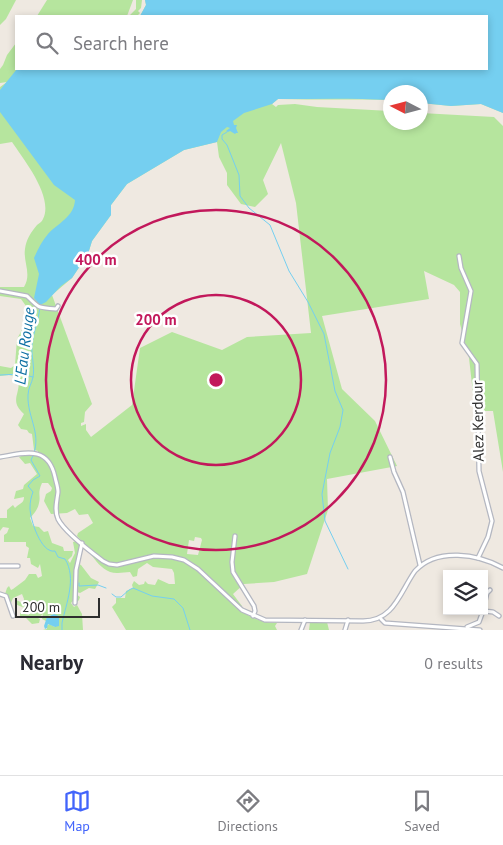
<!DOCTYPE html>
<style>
body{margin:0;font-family:"PT Sans",sans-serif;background:#f7f7f7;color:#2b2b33}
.controls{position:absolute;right:15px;bottom:15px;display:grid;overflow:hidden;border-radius:0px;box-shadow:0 2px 8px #0003}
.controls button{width:45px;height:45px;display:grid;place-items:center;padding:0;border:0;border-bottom:1px solid #e1e1e2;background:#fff;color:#2b2b33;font:25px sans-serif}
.compass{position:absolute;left:383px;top:85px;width:45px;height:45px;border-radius:50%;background:#fff;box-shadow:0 2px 8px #0003;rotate:276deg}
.scale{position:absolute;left:15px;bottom:12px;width:85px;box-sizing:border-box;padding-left:5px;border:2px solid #2e2e2e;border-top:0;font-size:14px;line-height:18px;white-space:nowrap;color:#2e2e2e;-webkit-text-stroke:4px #fff;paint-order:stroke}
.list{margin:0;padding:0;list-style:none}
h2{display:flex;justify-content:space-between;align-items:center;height:65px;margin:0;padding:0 20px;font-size:21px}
h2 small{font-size:16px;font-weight:400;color:#7c7c81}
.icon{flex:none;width:28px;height:28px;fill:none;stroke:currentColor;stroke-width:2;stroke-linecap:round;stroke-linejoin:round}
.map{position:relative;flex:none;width:503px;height:630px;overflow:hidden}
.search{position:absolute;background:#fff;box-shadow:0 2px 8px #0003;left:15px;right:15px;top:15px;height:55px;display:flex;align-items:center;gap:12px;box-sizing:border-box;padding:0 18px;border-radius:0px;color:#7c7c81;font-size:19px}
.sheet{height:145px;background:#fff}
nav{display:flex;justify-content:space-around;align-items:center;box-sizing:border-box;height:70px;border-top:1px solid #e1e1e2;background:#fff;font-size:14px;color:#7c7c81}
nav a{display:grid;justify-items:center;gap:2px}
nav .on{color:#4264fb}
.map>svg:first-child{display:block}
.green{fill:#b6e59e;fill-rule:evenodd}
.water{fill:#75cff0}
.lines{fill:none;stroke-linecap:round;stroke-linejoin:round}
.stream{stroke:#75cff0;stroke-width:1}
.minor-casing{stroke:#b4b7c1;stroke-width:5.5}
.minor{stroke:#fff;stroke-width:3}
.ring{fill:none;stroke:#c2185b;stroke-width:2.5}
.labels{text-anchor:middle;stroke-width:5;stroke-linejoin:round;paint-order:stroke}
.street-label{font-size:15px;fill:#2e2e2e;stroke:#fff}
.water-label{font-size:16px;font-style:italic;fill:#0d6fa3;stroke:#fff}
.centre{fill:#c2185b;stroke:#fff;stroke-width:2.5}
.ring-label{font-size:15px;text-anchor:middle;font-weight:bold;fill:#c2185b;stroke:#fff;stroke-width:5;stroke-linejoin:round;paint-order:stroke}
</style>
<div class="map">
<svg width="503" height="630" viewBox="0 0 503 630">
<rect width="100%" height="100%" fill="#efe9e1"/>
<!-- green -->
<g class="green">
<polygon points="0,0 16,0 6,19 0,25"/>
<polygon points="47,0 133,0 127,16 37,16"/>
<polygon points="136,0 142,0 141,8 138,11 140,13 137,16 129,16 136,9"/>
<path d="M145,0h358v113l-22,-9 -30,2 -30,-3 -1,-11h-30v8c-37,-1 -74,0 -112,-1l-6,5 4,3 2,-2 17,-1 22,3 73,4v11h30l1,-9 73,4 9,9v346l-10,-61h-18l-6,-53 -9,-34v-32l-6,-7 -30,-14 5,28 -107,17 20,73 33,32 22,45 -70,13 1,31 -21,64 -33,8 -30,2 -11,10 9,12 -3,3c12,9 23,14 38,14l-2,3 2,4h-151l-14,-23 4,-4v-5h9l1,-7 7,-3 -1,-3 2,-4 5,4 5,-1 1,-3 3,3 7,1 3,-6 11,5h6l-1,-11 -2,-4 -19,-2 -6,-4 -9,6 -1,7 -4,1 -3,-5c-4,0 -8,1 -12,1 -20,1 -29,-26 -41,-37l1,-3 15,-10 -5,-9 -9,1 -4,-6 -8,4 -16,1 -7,-13 2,-7 5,-3 1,-3 -4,-5h-6c-5,11 -1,12 -3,20 -1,6 -5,11 -9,15l3,8 6,1 5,5 4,-1 4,12 11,4 1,4h9l-1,5 -4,4 2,3 5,-10 -2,-11 4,-1 3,6 -4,19 3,-2 2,1 10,13 8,4 -4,7 -6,-1 -9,5 -3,-1 -1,2 4,3 -1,3 -3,3 -3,-2 -2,2 3,4 3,-2 5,9 1,16h-40l4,-1v-3l2,-2 6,3 -1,-13 -6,2 -2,5 -4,-2 1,-5 -5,4 2,1 -1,4 -7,1 -6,-6h-6v-5l9,2 -2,-6 -12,-5 1,-4 7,3 1,-4 -2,-5 -9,4 -2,5 -6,-9 2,-6 2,-2 2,4 2,-1 12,-9 4,-6h7l2,4 4,-2 -2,-12 -2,4 -7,-4 -1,-6h-3l2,-10 -3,-2v-4h-22v-7l3,-2 2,-5 -6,-1 -3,4v-13h7v-8l6,-5 2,3c4,-5 9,-4 9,-11l-10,2 2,-8 7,-2 1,-4 13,-11 -7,-11 -5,1 -6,-7 5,-2 13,1 1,-5 -4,-1 -2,-16 -3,-1 -2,-3 -6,-1 -3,-4 6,-11c-16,-14 -2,-20 -6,-37l-9,-2 -9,1v-10l11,2 4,-3 2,-26 7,-13 2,-20 -5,-7 -21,-3v-9h24c8,-13 -1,-25 1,-38 1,-9 6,-17 12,-24 2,-2 5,-3 6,-6 11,-22 -19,-59 -31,-77l-12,2v-57l7,-5 -7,1v-14l3,-4 4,-10 9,-12 1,26h470v-53h-347l6,-11zM217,142l2,15 8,16v12l14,19 14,3 13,-13 -5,-14 18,-37 15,60 15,130 -64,4 -25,13 -50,-18 -32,16 -8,57 -41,32 -5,-7v-6l-5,2v-3l3,-1 1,-10 7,-8 -40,-109 20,-17 16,-24 4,-13 19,-26v-10l16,-21 57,-34zM195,537l6,1 1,2 -4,15 -11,-1 2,-14 5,1z"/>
<polygon points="310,622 327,622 329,630 309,630"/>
</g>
<!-- water -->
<g class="water">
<path d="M145,0h358v113l-22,-9 -30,2 -30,-3 -1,-11h-30v8c-37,-2 -74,-1 -112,-1l-6,5 -28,9 -11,8 1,4h3l-1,3 2,5h-2l-1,1 -5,-3 -2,1 -2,-1 4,-3 -3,-1 -6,5 -4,10 -33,8 -57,34 -16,21v10l-19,26 -4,13 -16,24 -11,8 -15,16 -6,3 -6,-7 5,-24 -5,-16c4,-9 8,-17 14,-24 10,-11 26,-17 27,-34l-21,-15 -54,-73v-22l17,-21h470v-53h-347l6,-11z"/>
<polygon points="54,614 59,616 59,626 55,627 48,624 47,628 45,629 44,626 47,617"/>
</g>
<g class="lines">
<!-- stream -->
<g class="stream">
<polyline points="227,132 222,135 222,139 227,145 239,175 240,196 249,208 270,225 289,271 308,302 324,334 335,391 343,410 340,427 330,453 322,494 325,521 348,569"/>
<path d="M40,307c-1,13 -7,25 -8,38 -1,10 3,22 1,32 -1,6 -5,11 -5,18 -1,24 16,40 3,65l9,16 -7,4 -5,6 5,6c-2,5 -3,10 -3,16 0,11 11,46 25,43l3,6 7,2c12,19 1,45 -3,64v7"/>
<polyline points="0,375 21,374 33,377"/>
<polyline points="79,583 79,586 98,585 106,588"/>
<polyline points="112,594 116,597 121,597 129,590 133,588 152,596 174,599 183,608 190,630"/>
</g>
<!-- minor casing -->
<g class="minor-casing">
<g id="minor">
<polyline points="459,256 461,268 471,291 462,343 477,364 479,471 492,521 488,537 478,558"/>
<path d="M0,291l27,5c13,13 10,11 29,13l2,-3"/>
<path d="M0,457c25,-4 48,-12 55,20 1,5 3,10 3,15 -1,9 -4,18 0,27 6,12 33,33 45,42l6,3 8,1 37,-9 18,1 12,3 14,9 44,41 23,10 98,1c31,0 37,-29 52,-50 22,-24 63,-17 88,-3"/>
<polyline points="390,457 394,472 403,492 420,565"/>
<polyline points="235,536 232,562 233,572 254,606 255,611 253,616"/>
<polyline points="0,566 18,566"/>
<polyline points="0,594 6,596 13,616"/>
<polyline points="75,603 76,570 82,543"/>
<polyline points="484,606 487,593 490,590"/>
<polyline points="484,611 493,612 499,616"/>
<polyline points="381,619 385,623 480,630"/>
<polyline points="467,627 479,622 483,611"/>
<polyline points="301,630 305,620"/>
<polyline points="345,630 348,620"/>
</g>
</g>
<!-- minor -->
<use href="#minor" class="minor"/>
</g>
<!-- distance rings -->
<g class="ring">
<circle cx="216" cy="380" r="85"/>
<circle cx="216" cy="380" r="170"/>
</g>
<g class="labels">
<!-- street labels -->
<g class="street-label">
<text transform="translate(478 421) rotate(-91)" y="5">Alez Kerdour</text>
</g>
<!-- water labels -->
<g class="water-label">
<text transform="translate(24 346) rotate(-83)" y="6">L'Eau Rouge</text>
</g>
</g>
<circle cx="216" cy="380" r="8" class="centre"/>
<g class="ring-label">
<text x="96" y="265">400 m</text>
<text x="156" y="325">200 m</text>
</g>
</svg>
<div class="controls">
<button><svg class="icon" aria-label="layers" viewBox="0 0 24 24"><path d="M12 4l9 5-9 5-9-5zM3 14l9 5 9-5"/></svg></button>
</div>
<svg class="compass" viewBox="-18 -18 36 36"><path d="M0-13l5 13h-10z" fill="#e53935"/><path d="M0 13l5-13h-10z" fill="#7c7c81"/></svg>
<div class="scale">200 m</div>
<div class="search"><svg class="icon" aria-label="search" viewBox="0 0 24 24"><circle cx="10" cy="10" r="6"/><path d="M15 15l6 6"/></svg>Search here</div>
</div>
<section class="sheet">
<h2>Nearby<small>0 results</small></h2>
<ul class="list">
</ul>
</section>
<nav>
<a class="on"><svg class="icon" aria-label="map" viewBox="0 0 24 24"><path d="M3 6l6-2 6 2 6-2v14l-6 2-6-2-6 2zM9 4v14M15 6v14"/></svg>Map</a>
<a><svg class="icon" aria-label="directions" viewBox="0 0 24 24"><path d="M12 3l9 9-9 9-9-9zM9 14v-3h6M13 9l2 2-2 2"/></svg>Directions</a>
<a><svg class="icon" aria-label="saved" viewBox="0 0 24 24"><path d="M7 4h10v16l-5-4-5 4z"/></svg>Saved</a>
</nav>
